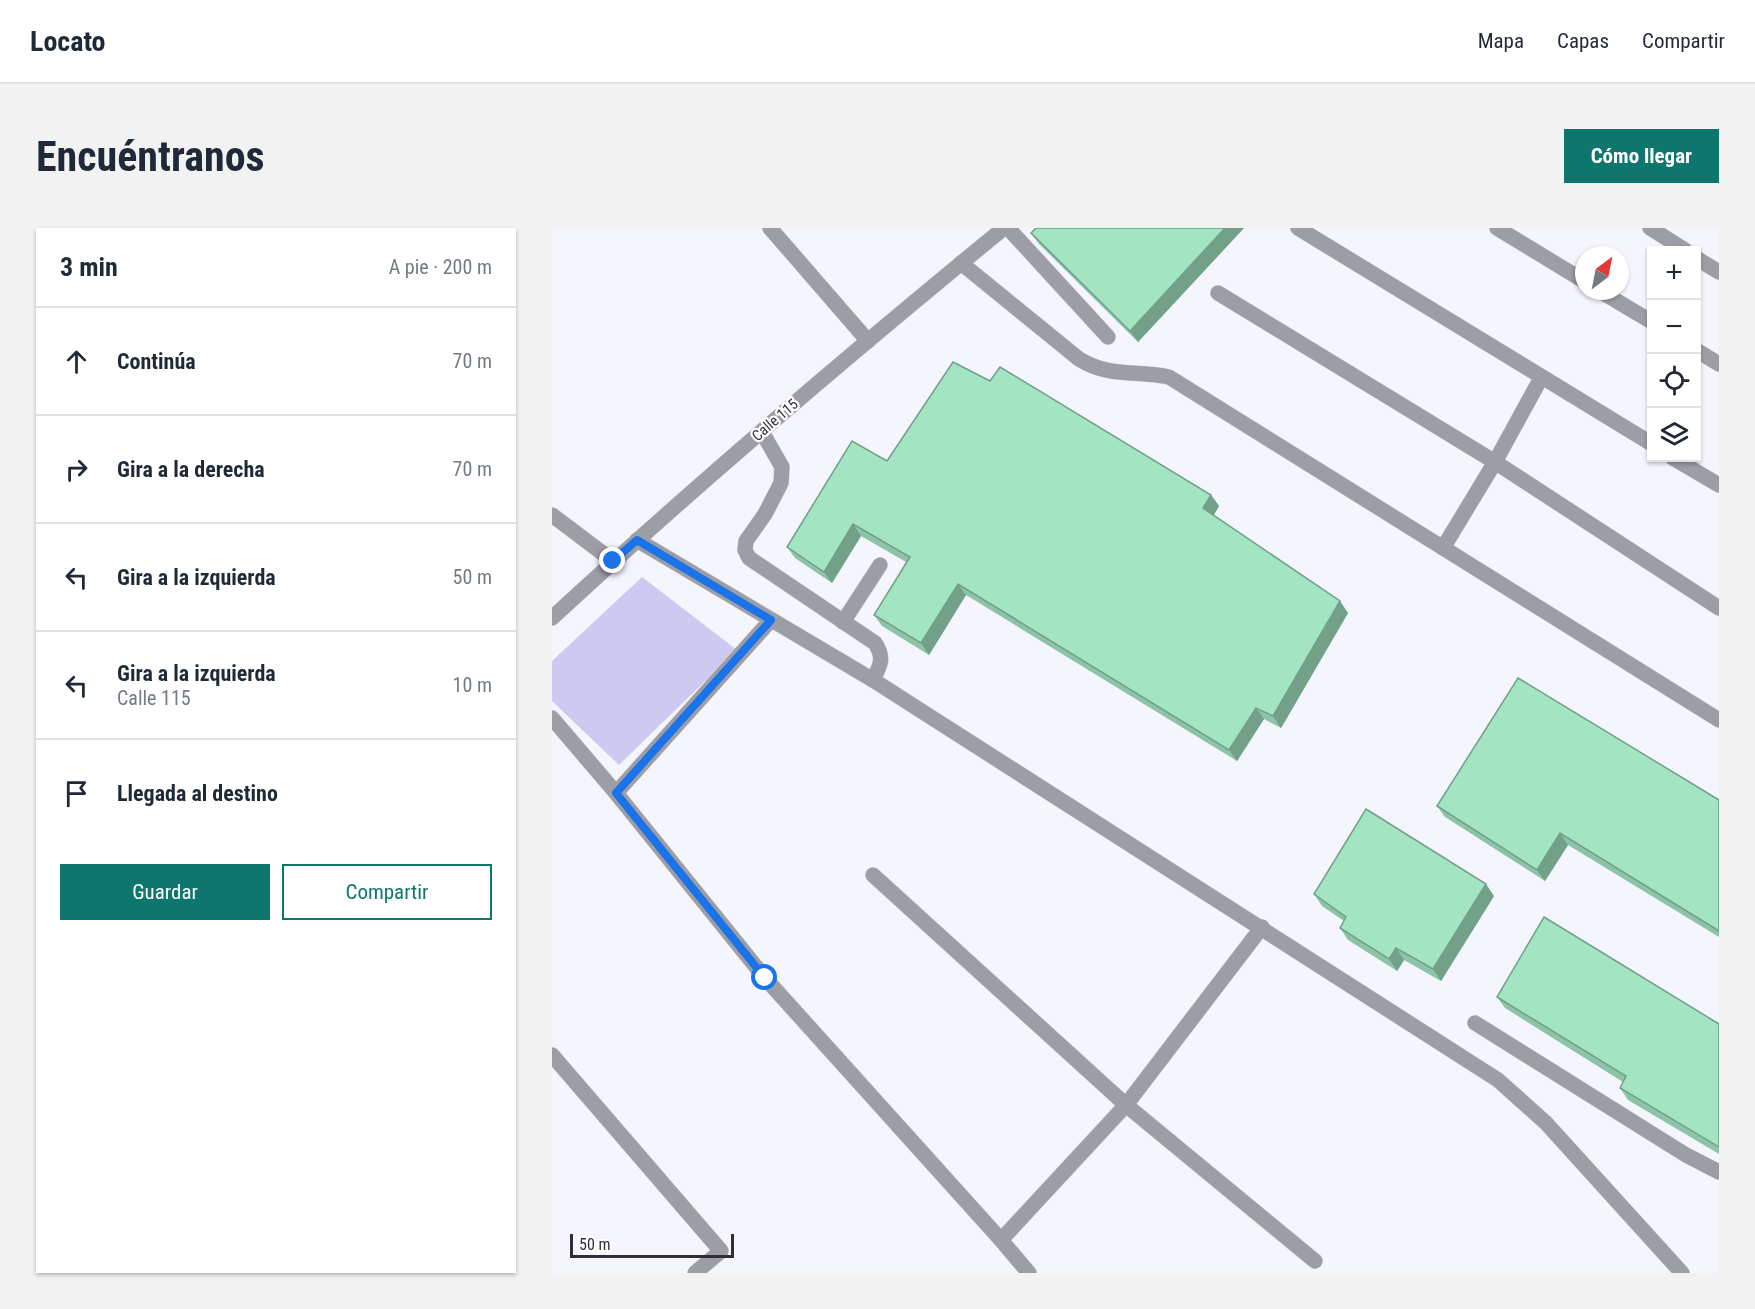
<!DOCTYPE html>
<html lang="es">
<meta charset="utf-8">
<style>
body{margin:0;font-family:"Roboto Condensed",sans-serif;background:#f2f2f3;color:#1f2937}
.controls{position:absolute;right:18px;top:18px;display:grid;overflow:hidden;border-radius:0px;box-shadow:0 2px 4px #0004}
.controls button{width:54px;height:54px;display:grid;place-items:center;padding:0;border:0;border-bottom:2px solid #e0e1e3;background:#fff;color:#1f2937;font:30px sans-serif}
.compass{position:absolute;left:1023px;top:18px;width:54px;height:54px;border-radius:50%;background:#fff;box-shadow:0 2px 4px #0004;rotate:32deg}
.scale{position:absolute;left:18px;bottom:15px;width:164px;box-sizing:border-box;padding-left:6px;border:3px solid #2f2e37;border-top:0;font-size:16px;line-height:21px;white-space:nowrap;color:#2f2e37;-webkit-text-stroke:4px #fff;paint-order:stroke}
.stop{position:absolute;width:18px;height:18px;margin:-14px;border:4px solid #1a73e8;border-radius:50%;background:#fff}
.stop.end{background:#1a73e8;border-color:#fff;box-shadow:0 2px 6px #0008}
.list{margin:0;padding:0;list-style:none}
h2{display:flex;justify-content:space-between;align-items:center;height:78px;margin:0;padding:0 24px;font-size:26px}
h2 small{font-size:20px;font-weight:400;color:#747a83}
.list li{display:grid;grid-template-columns:39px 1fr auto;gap:18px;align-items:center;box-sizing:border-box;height:108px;padding:0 24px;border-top:2px solid #e0e1e3}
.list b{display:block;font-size:22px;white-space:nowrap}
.list p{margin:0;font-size:20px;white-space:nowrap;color:#747a83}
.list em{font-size:20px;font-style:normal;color:#747a83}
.actions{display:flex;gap:12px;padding:18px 24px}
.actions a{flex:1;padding:14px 0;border:2px solid #0f766e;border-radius:0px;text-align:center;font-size:21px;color:#0f766e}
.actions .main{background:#0f766e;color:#fff}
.icon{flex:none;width:33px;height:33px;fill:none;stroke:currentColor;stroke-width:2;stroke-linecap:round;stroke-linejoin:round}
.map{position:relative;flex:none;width:1167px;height:1045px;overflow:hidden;border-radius:0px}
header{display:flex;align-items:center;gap:36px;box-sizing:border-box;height:84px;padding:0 30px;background:#fff;border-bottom:2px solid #e0e1e3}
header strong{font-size:28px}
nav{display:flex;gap:33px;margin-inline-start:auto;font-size:21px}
.intro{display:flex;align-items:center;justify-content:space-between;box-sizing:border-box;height:144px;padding:0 36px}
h1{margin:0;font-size:42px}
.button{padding:15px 27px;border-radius:0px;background:#0f766e;color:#fff;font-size:21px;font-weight:700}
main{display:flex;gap:36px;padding:0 36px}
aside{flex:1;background:#fff;border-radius:0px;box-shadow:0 2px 4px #0004}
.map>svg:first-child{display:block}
.green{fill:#cdc9f0}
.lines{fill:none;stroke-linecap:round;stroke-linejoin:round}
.minor-casing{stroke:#d1d1da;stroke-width:16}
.minor{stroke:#9d9da6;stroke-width:15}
.wall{fill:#8cc4a7}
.shaded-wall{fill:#72a088}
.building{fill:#a3e4c2;stroke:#72a088;stroke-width:1.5}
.route{stroke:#1a73e8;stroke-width:8}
.labels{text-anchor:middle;stroke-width:4.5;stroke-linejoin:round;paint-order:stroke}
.street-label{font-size:15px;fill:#2f2e37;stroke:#fff}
</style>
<header>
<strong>Locato</strong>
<nav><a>Mapa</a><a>Capas</a><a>Compartir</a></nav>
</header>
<div class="intro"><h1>Encuéntranos</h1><a class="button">Cómo llegar</a></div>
<main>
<aside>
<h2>3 min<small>A pie · 200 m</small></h2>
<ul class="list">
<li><svg class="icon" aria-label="ahead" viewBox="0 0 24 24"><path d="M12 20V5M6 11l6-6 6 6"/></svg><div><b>Continúa</b></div><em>70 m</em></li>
<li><svg class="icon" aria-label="right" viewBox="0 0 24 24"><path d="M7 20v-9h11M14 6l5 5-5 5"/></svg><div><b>Gira a la derecha</b></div><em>70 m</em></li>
<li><svg class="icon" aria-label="left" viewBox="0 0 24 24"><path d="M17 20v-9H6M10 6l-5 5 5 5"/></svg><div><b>Gira a la izquierda</b></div><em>50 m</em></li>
<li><svg class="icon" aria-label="left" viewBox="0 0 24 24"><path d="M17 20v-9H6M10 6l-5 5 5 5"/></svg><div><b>Gira a la izquierda</b><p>Calle 115</p></div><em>10 m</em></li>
<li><svg class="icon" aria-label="arrive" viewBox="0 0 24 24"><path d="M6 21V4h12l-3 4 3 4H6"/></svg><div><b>Llegada al destino</b></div></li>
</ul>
<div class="actions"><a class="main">Guardar</a><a>Compartir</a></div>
</aside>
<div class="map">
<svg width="1167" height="1045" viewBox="0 0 1167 1045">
<rect width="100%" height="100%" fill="#f5f5fe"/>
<!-- green -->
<polygon class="green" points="90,349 185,422 67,537 0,473 0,433"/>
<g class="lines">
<!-- minor casing -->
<g class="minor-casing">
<g id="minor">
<polyline points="218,0 316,113"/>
<polyline points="456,0 556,109"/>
<polyline points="746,0 1100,216"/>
<polyline points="945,0 1032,53"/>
<polyline points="1098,0 1133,22"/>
<polyline points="1144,30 1167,44"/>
<path d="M409,35l118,96c31,19 56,11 90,18l550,343"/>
<polyline points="1048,63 1100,94"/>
<polyline points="666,65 943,234 1167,380"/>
<polyline points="1144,122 1167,136"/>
<path d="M210,204l20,35 -1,16 -16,31 -19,27 -1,9 4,8 126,85c10,15 5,23 -2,37"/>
<polyline points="1121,230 1167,257"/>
<polyline points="0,287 61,333"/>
<polyline points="85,312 321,452 946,852 994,895 1130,1045"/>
<polyline points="891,320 943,234 989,150"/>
<path d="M0,390c146,-135 298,-264 452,-390"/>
<polyline points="291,394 328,337"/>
<polyline points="0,490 64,565 219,392"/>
<polyline points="64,565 213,750 449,1012 574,877 710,699"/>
<polyline points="321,647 574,877 763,1033"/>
<polyline points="923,795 1134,927 1167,944"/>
<polyline points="0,827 169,1023 143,1045"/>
<polyline points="449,1012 477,1045"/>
</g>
</g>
<!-- minor -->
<use href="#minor" class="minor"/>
</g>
<!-- wall -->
<g class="wall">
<polygon points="484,0 692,0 586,114 487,16 479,5"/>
<polygon points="335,233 659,267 667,278 661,288 796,385 729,500 712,491 685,533 414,367 377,427 330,398 322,387 354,334 309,308 280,355 243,330 235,319"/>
<polygon points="1167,572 1167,709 1016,617 993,653 893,589 885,578"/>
<polygon points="762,666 942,668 889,753 852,732 845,743 796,712 788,700 792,693 770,678"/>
<polygon points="945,769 1167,796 1167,926 1076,872 1068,860 1071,854 953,780"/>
</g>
<!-- shaded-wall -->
<g class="shaded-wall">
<polygon points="673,0 692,0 586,114 578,103"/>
<polygon points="659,267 667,278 659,292 651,280"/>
<polygon points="301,296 309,308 280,355 272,344"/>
<polygon points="406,356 414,367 377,427 369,415"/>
<polygon points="788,373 796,385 729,500 721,488"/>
<polygon points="704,480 712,491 685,533 677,522"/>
<polygon points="1008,605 1016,617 993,653 985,642"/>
<polygon points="934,656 942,668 889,753 881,741"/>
<polygon points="844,720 852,732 845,743 837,731"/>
</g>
<!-- building -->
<g class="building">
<polygon points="484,0 673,0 578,103 479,5"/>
<polygon points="401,134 438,153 448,139 659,267 651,280 788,373 721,488 704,480 677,522 406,356 369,415 322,387 358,329 301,296 272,344 235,319 300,213 335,233"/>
<polygon points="966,450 1167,572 1167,703 1008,605 985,642 885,578"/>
<polygon points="814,581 934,656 881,741 844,720 837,731 788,700 794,689 762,666"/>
<polygon points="992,689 1167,796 1167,919 1068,860 1074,848 945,769"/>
</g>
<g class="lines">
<!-- route -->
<polyline class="route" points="61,333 85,312 219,392 64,565 213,750"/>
</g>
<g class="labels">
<!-- street labels -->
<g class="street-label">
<text transform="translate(223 192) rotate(-41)" y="5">Calle 115</text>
</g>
</g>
</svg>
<div class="controls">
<button>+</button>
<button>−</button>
<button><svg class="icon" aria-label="locate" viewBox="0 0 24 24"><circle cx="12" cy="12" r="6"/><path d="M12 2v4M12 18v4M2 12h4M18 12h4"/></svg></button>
<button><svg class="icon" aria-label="layers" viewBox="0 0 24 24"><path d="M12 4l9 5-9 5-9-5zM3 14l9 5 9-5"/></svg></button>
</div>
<svg class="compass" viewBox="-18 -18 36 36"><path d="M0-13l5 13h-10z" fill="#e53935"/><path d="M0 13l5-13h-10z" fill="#747a83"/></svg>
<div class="scale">50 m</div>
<div class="stop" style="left:213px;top:750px"></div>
<div class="stop end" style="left:61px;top:333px"></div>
</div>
</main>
